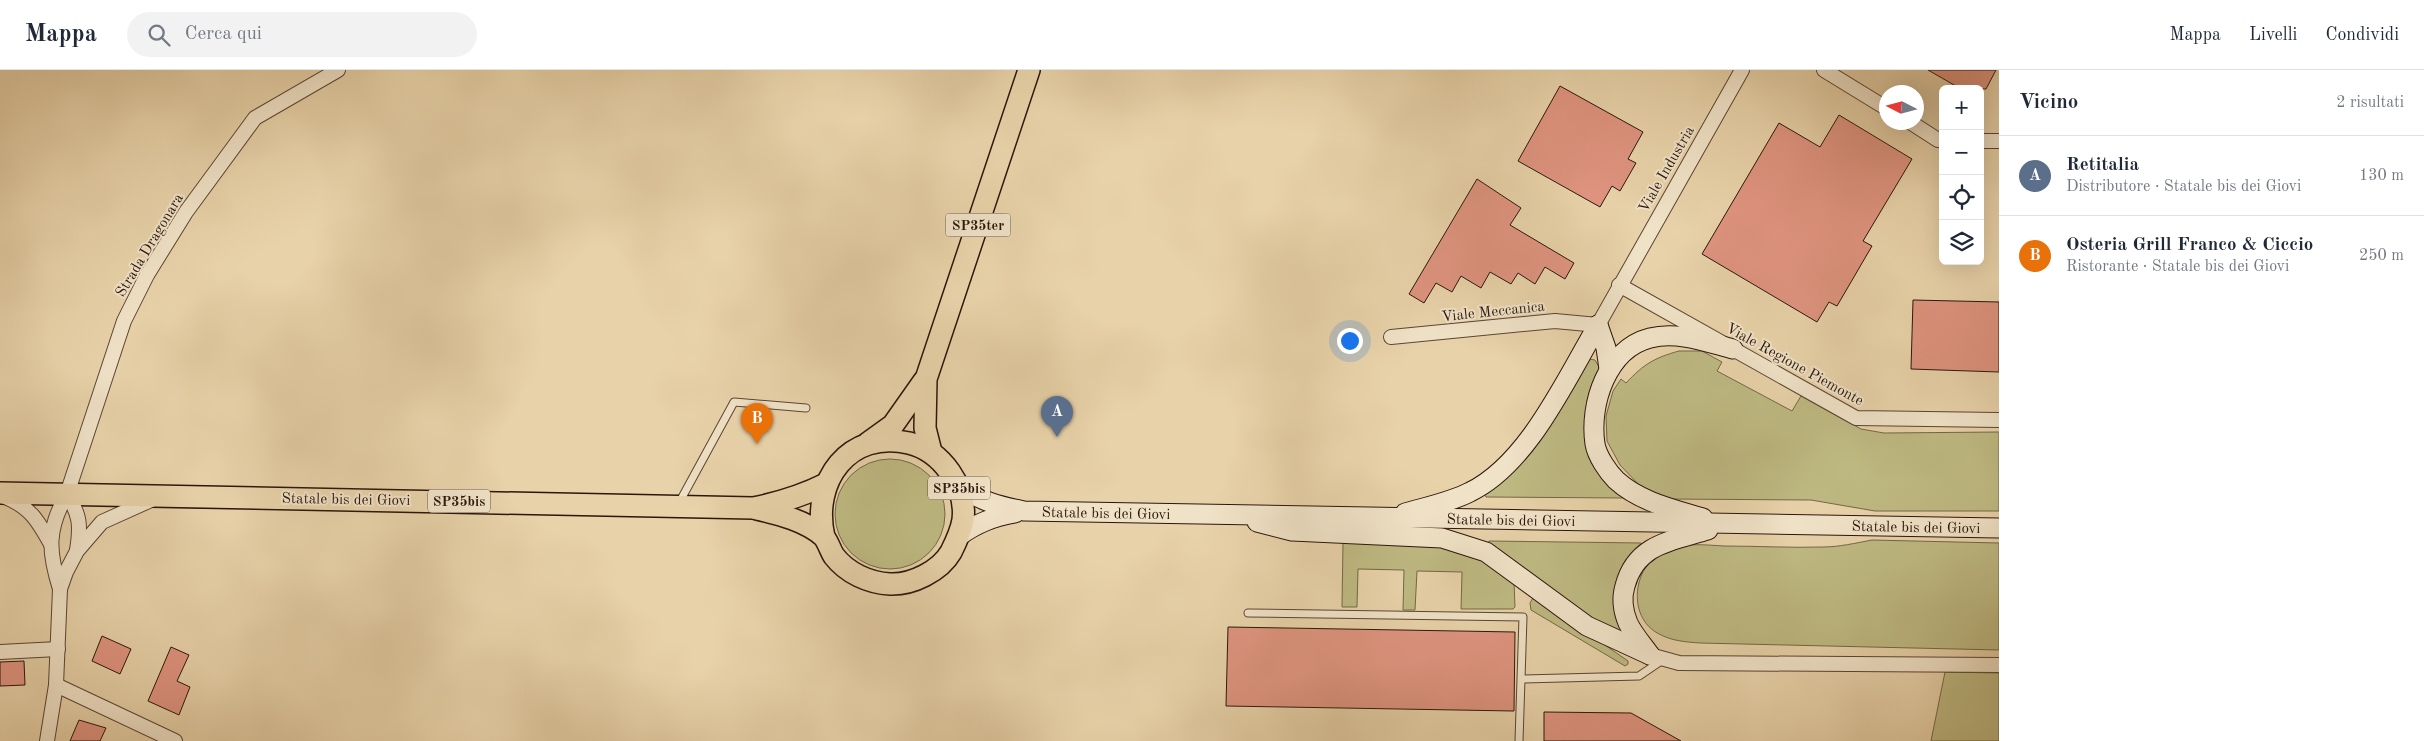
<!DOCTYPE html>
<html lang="it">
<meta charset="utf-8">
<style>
body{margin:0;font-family:"Old Standard TT",serif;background:#f2f2f3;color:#1f2937}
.controls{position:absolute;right:15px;top:15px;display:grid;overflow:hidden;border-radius:8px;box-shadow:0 5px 20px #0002}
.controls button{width:45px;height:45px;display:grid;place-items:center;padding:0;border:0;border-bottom:1px solid #e0e1e3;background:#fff;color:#1f2937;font:25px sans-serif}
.compass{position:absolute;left:1879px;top:15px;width:45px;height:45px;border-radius:50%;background:#fff;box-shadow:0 5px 20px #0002;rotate:276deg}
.you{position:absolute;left:1349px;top:270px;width:18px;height:18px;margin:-12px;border:4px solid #fff;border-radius:50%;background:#1a73e8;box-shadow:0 0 0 8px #1a73e833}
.badge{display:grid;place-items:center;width:32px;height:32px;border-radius:50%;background:#ea580c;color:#fff;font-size:16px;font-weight:700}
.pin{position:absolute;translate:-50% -41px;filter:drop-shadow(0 1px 2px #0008)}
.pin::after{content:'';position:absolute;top:26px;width:18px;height:15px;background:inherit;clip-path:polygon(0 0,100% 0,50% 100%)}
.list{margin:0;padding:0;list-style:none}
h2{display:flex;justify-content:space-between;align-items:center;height:65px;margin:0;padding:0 20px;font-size:21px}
h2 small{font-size:16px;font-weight:400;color:#747a83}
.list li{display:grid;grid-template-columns:32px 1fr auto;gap:15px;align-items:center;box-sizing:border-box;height:80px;padding:0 20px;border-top:1px solid #e0e1e3}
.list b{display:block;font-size:19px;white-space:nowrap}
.list p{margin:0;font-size:16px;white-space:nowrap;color:#747a83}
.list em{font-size:16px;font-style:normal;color:#747a83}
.icon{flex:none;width:28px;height:28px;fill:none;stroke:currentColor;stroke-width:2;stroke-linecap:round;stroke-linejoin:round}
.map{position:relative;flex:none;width:1999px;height:671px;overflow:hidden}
header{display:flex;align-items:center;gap:30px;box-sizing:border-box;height:70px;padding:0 25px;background:#fff;border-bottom:1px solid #e0e1e3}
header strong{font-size:24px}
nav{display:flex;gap:28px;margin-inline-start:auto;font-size:18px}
.search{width:350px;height:45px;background:#f2f2f3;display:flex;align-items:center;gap:12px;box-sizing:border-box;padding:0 18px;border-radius:28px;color:#747a83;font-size:19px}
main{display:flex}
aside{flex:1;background:#fff}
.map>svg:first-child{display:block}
.green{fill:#beb982;stroke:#746847}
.building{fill:#df9480;stroke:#2b160c}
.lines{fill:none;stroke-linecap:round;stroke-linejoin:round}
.lane-casing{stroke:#5a4533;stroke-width:9}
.street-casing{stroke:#5a4533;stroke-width:16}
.secondary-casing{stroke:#2b160c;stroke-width:21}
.primary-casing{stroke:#2b160c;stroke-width:24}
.lane{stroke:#f0e2c7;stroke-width:7}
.street{stroke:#f0e2c7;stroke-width:14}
.secondary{stroke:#f0e2c7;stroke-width:19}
.primary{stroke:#e8d2a9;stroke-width:21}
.labels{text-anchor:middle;stroke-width:4;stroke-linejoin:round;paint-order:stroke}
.shield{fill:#f0e2c7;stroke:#665344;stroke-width:1}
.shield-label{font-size:14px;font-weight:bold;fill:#2b160c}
.street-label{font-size:15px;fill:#2b160c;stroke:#f0e2c7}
</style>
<header>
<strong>Mappa</strong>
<div class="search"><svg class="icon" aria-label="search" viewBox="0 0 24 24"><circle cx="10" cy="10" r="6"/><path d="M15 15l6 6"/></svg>Cerca qui</div>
<nav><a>Mappa</a><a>Livelli</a><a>Condividi</a></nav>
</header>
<main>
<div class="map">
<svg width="1999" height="671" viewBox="0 0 1999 671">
<rect width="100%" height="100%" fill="#e8d2a9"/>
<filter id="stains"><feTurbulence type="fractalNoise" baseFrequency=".004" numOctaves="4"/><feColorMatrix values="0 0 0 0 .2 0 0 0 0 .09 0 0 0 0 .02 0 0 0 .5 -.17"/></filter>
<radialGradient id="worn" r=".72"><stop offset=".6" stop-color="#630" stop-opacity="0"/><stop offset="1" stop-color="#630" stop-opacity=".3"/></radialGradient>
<!-- green -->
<g class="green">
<path d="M1679,281h23l20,11 -5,9 75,40 9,-15 60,33 23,4 115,-1v79h-124l-64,-11 -145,-1 -23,-10 -23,-24 -13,-24 -1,-25 7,-25 8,-12 5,4c18,-19 28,-25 53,-32z"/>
<polygon points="1589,289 1595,290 1600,299 1590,349 1625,428 1486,427 1484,424 1524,390 1535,376"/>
<circle cx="890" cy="444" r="55"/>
<polygon points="1420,470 1472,482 1514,512 1515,537 1513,539 1461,539 1462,502 1417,501 1415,540 1403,540 1404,500 1358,499 1357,537 1342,537 1343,471"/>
<path d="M1872,470l127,3v107l-299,-7c-14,-1 -28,-2 -41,-9 -33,-17 -26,-69 5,-83 18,-9 42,-6 60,-5 33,0 66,2 99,1 16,0 33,-4 49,-7z"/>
<polygon points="1489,471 1641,473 1642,475 1631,486 1632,566 1606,558 1488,475"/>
<polygon points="1534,526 1628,591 1628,594 1625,596 1531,540 1530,533"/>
<polygon points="1945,602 1999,603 1999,671 1931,671"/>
</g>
<!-- building -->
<g class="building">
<polygon points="1928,0 1996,0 1986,19 1961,19"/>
<polygon points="1560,16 1643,62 1628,89 1636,93 1620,121 1612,116 1600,137 1518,91"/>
<polygon points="1839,45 1912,89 1863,171 1872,176 1837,236 1829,232 1817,252 1702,184 1779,53 1820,77"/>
<polygon points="1477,109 1521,138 1510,155 1574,193 1565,209 1545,197 1535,214 1518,203 1511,214 1490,202 1481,218 1461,206 1452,222 1436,213 1424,233 1409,224"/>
<polygon points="1913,230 1999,232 1999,302 1911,299"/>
<polygon points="1228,557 1515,562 1514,641 1226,636"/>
<polygon points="102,566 131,579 120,604 92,591"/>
<polygon points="171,577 189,585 177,611 190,617 179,645 148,631"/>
<polygon points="24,591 25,615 0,616 0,592"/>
<polygon points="1544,642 1631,643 1681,671 1544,671"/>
<polygon points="79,650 106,658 100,671 70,671"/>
</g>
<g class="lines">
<!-- lane casing -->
<g class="lane-casing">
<g id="lane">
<polyline points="679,433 734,332 806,338"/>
<polyline points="1248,543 1523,547 1519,671"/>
<polyline points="1523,609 1639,606 1664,589"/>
</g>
</g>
<!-- street casing -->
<g class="street-casing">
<g id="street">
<polyline points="1824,0 1886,38"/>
<polyline points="1910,52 1938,70 1943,70"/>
<polyline points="1980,71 1999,71"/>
<polyline points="1619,215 1856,348 1999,350"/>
<polyline points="1391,267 1555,251 1598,255 1742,0"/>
<path d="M67,424c13,21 14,31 10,56"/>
<path d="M3,426c27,11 34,23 48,48"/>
<path d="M60,519c-12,-38 -13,-60 7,-95l57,-173 23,-46 39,-63 69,-94 83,-48"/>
<polyline points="0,582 58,579"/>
<polyline points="1650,585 1679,593 1999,595"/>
<polyline points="56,615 175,671"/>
<polyline points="47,671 56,615 60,519 66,502 77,481 102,452 151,430"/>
</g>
</g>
<!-- secondary casing -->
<g class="secondary-casing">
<g id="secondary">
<polyline points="1598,255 1606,278 1609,299"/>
<path d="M958,415c21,16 41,21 66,26l975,17"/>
<path d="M1405,443c21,-6 46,-11 65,-21 58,-28 96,-113 128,-167"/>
<path d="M1703,448c-30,-9 -63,-16 -87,-38 -8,-8 -19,-24 -21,-36 -6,-40 12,-95 55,-106 28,-7 56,4 83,11"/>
<polyline points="1257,452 1292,461 1442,468 1486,482 1587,556 1650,585"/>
<path d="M959,466c18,-13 34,-19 56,-23"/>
<path d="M1650,585c-7,-10 -17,-21 -22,-32 -5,-12 -7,-24 -3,-37 11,-42 46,-45 83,-56"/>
</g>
</g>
<!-- primary casing -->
<g class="primary-casing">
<g id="primary">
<polyline points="868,373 893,355 924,311"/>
<polyline points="931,382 925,358 926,309 1029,0"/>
<path d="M0,423l753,15c26,-5 49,-12 73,-24"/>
<path d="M757,439c22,5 49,12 66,27 5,5 7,14 11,20 13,17 35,27 56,28 22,1 50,-13 61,-32 5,-10 10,-20 12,-32 4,-33 -21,-69 -54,-77 -60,-14 -98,38 -85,94"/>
</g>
</g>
<!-- lane -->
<use href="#lane" class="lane"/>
<!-- street -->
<use href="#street" class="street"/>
<!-- secondary -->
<use href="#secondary" class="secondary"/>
<!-- primary -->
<use href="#primary" class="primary"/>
</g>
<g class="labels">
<!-- shield labels -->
<g class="shield">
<rect x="945.5" y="143.5" width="65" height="23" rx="4"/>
<rect x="928" y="406.5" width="62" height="23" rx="4"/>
<rect x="428" y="419.5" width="62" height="23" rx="4"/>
</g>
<g class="shield-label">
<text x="978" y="160">SP35ter</text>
<text x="959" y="423">SP35bis</text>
<text x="459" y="436">SP35bis</text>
</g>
<!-- street labels -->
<g class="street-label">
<text transform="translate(1666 99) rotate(-60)" y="5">Viale Industria</text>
<text transform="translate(149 175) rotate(-59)" y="5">Strada Dragonara</text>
<text transform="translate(1493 241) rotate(-6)" y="5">Viale Meccanica</text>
<text transform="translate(1795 294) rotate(29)" y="5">Viale Regione Piemonte</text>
<text transform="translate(346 429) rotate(1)" y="5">Statale bis dei Giovi</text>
<text transform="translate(1106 443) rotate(1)" y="5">Statale bis dei Giovi</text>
<text transform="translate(1511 450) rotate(1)" y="5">Statale bis dei Giovi</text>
<text transform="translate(1916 457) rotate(1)" y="5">Statale bis dei Giovi</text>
</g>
</g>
<rect width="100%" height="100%" filter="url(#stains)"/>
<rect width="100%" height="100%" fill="url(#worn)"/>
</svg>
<div class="controls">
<button>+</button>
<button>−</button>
<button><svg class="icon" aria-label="locate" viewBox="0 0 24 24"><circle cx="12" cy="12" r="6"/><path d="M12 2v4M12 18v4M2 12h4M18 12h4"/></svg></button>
<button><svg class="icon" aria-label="layers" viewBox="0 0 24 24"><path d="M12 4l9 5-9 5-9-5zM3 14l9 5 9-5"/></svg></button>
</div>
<svg class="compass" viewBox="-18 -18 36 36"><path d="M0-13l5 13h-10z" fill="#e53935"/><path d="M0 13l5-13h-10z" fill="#747a83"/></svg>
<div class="you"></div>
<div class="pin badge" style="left:1057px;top:367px;background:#5c6f8a">A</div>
<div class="pin badge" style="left:757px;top:374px;background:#e8710a">B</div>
</div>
<aside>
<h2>Vicino<small>2 risultati</small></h2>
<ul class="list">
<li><span class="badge" style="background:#5c6f8a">A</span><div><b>Retitalia</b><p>Distributore · Statale bis dei Giovi</p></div><em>130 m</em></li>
<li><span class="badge" style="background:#e8710a">B</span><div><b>Osteria Grill Franco &amp; Ciccio</b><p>Ristorante · Statale bis dei Giovi</p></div><em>250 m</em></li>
</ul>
</aside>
</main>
